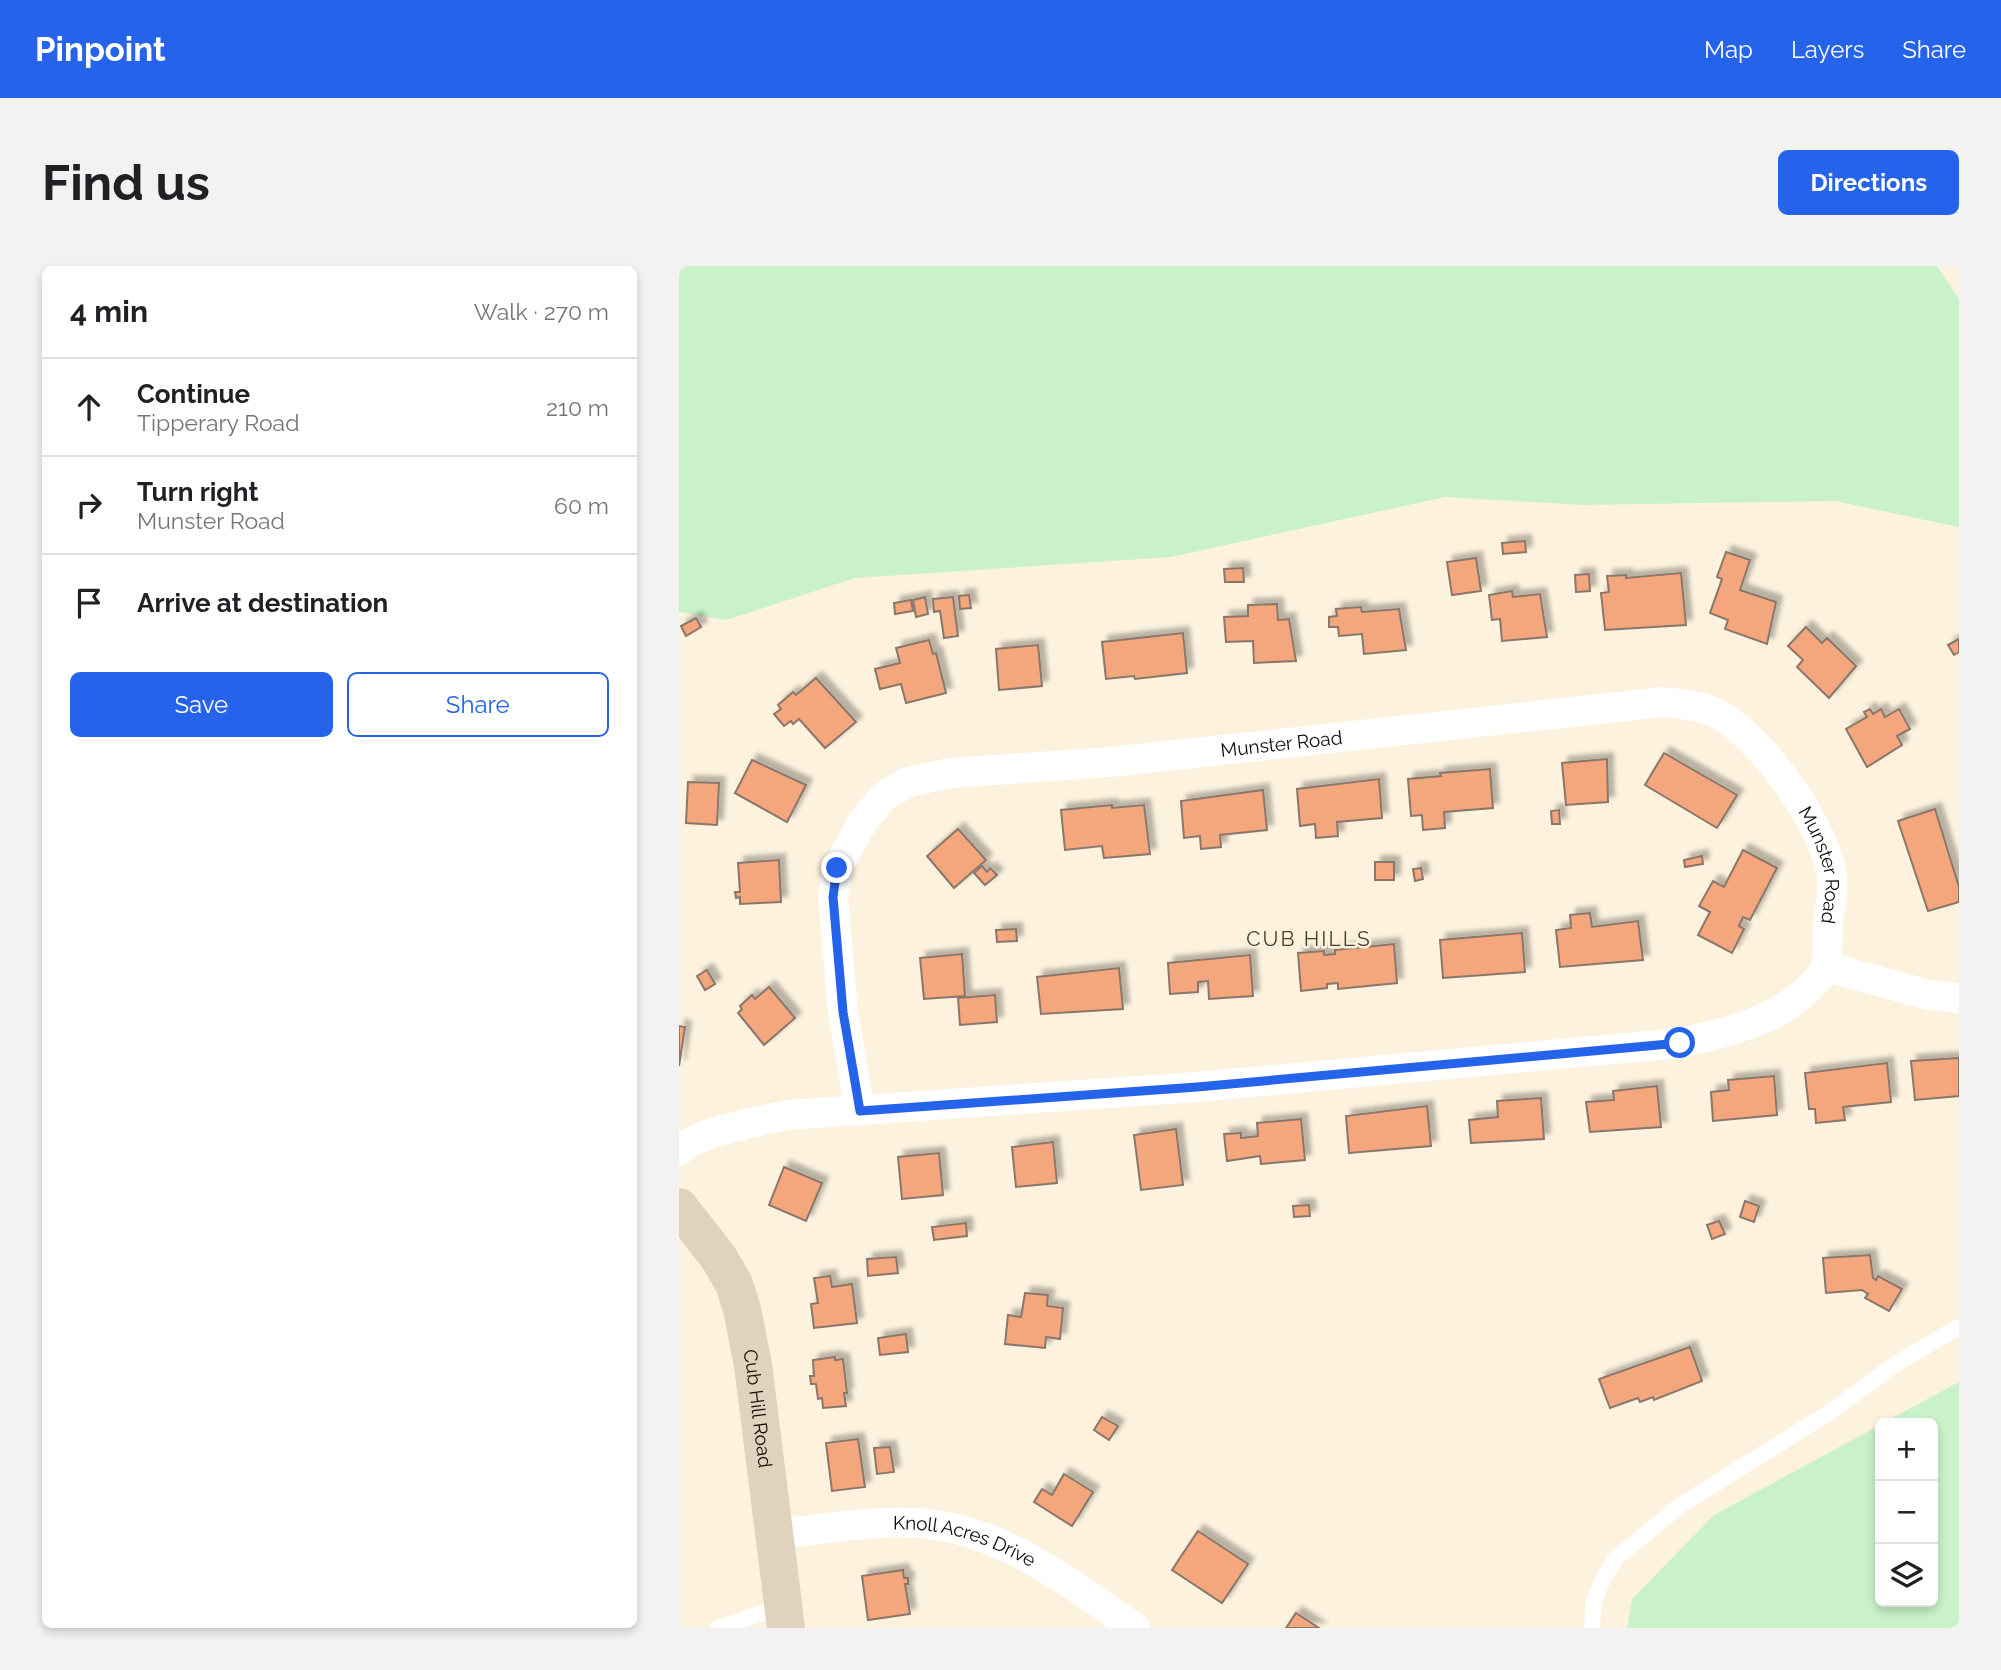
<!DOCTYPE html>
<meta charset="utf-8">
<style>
body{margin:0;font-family:Raleway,sans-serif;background:#f2f2f2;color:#202124}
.controls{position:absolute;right:21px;bottom:21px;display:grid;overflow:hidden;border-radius:10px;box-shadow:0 4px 10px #0003}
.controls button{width:63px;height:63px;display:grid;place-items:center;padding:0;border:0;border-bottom:2px solid #e0e0e0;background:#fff;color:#202124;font:35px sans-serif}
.stop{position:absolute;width:21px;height:21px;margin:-16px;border:5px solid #2563eb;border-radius:50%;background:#fff}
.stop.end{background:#2563eb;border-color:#fff;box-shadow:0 2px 7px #0008}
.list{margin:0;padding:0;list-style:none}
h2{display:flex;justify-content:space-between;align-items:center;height:91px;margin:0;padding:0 28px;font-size:30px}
h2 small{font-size:23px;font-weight:400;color:#757577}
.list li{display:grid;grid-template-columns:46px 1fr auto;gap:21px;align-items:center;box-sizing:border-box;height:98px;padding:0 28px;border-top:2px solid #e0e0e0}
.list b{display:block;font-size:26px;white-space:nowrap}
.list p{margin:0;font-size:23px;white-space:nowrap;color:#757577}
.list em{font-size:23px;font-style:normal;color:#757577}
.actions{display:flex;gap:14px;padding:21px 28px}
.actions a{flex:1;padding:16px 0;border:2px solid #2563eb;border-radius:10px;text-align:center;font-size:24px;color:#2563eb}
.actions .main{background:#2563eb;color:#fff}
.icon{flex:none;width:38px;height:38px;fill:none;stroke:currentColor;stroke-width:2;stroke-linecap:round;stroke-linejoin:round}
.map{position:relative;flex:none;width:1280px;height:1362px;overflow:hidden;border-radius:10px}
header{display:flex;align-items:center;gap:42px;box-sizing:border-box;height:98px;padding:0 35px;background:#2563eb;color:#fff}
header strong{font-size:33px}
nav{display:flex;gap:38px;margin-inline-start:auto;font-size:24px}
.intro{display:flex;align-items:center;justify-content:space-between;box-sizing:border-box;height:168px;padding:0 42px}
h1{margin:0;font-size:49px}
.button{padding:18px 32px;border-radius:10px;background:#2563eb;color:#fff;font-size:24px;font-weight:700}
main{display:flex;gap:42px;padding:0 42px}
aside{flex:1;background:#fff;border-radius:10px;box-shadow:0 4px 10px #0003}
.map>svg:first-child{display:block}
.green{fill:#c9f2c9}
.building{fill:#f4a67c;stroke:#8b766c;stroke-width:2;filter:url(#shadow)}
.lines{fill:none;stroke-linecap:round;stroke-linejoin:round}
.lane{stroke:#fff;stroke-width:16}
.street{stroke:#fff;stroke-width:30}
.secondary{stroke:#e0d2bc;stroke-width:38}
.route{stroke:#2563eb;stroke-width:9}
.labels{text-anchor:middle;stroke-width:5;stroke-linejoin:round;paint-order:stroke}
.street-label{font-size:19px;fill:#110e07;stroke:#fcf2dd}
.neighbourhood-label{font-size:21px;letter-spacing:2px;fill:#4a4230;stroke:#fcf2dd}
</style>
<header>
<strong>Pinpoint</strong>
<nav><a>Map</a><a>Layers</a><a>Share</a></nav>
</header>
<div class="intro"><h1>Find us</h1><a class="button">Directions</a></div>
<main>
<aside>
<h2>4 min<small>Walk · 270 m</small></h2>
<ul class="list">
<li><svg class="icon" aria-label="ahead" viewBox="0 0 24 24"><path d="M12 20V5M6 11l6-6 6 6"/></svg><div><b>Continue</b><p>Tipperary Road</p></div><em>210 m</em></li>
<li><svg class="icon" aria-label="right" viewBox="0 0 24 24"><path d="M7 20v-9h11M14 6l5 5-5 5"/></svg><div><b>Turn right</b><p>Munster Road</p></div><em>60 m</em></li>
<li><svg class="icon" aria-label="arrive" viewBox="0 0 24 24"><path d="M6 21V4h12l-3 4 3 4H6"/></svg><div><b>Arrive at destination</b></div></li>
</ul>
<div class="actions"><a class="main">Save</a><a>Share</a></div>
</aside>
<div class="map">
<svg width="1280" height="1362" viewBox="0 0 1280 1362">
<defs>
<filter id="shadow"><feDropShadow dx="6" dy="-6" stdDeviation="2" flood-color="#0004"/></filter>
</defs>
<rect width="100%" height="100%" fill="#fcf2dd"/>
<!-- green -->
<g class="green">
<polygon points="0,0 1258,0 1280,33 1280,261 1156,235 903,239 766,231 492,291 176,312 47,354 0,346"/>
<polygon points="1280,1116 1280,1362 948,1362 953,1333 1035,1249 1201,1159 1201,1336 1254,1336 1254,1157 1204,1157"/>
</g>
<!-- building -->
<g class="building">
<polygon points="846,275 847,286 824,288 823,277"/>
<polygon points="1047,286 1071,294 1061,324 1097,336 1088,378 1046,363 1049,354 1031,347 1043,313 1038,311"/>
<polygon points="797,292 802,325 773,329 768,296"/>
<polygon points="564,302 565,316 546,316 545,303"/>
<polygon points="1002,307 1007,359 926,364 922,327 930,326 928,310 947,309 947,312"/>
<polygon points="910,308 911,325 897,326 896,309"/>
<polygon points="833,325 834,331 861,328 868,371 823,375 821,353 813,354 810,329"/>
<polygon points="290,329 292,342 281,343 280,330"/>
<polygon points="246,331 249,348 237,351 234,334"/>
<polygon points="274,331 279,370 265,372 261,345 255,346 254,333"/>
<polygon points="232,334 234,345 216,348 215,337"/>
<polygon points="598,338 599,354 610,353 617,395 575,397 574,375 547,376 545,351 569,350 569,339"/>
<polygon points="682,341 683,346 720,343 727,384 685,388 683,368 660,370 659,361 650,361 650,351 658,350 657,343"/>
<polygon points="17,352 22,361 7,370 2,360"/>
<polygon points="1127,361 1143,377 1148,372 1177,400 1150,432 1118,401 1124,394 1109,380"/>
<polygon points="504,367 508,407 456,413 455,410 427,413 423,376"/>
<polygon points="1280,373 1280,386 1275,389 1269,379"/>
<polygon points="250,374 254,388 257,387 267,427 227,437 222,418 201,423 196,403 221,397 217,382"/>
<polygon points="359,379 363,420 320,424 317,383"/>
<polygon points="137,412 177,456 146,482 120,453 114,458 112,455 105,460 95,448 102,443 99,439 114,426 117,429"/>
<polygon points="1191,443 1194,448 1202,443 1206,451 1220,443 1231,463 1218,470 1223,479 1188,501 1167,463 1188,451 1185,446"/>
<polygon points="985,487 1058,529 1038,562 966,519"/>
<polygon points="928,493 929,536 887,539 883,497"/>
<polygon points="73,494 127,519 108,556 56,527"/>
<polygon points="811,503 814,542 765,546 766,562 744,564 743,549 732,550 729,513 762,510 761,507"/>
<polygon points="700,513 703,552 658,556 659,570 637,572 636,558 621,560 618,523"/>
<polygon points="9,516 40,517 38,559 7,557"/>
<polygon points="584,524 588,564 541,569 542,581 522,583 521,570 505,572 502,535"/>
<polygon points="433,539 433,542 465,539 471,588 425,592 423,580 386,584 382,544"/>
<polygon points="1256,543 1280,621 1280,636 1249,645 1219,555"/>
<polygon points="880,544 881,558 873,558 872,545"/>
<polygon points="279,563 307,594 275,622 248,590"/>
<polygon points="1064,584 1098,602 1071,654 1064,651 1060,660 1065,663 1053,687 1019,669 1031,646 1020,640 1034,615 1045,621"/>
<polygon points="1023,590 1024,598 1006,601 1005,594"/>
<polygon points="100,594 102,636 61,638 61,631 57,632 56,626 61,626 59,597"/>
<rect x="696" y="596" width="19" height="18"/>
<polygon points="303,600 308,606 311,602 318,609 306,619 295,607"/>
<polygon points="742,602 744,613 736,615 734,603"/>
<polygon points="911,647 913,661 959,655 964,694 881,701 877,664 892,662 891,649"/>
<polygon points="337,663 338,675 318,676 317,664"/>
<polygon points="843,667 846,706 764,712 761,674"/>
<polygon points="715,678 718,717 659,723 659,717 648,718 648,722 622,725 619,687 645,685 645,689 656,688 656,684"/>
<polygon points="283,688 286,730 245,733 241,692"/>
<polygon points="571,689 574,730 530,733 529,715 519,716 519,726 491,728 489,697"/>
<polygon points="440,702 444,743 362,748 358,711"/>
<polygon points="28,704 36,718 26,724 18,710"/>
<polygon points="90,721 116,752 85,779 59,747 63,743 61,740 73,729 76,733"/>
<polygon points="316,729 318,756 281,759 279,732"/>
<polygon points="0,760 6,761 0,800"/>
<polygon points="1280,792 1280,830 1236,834 1232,795"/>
<polygon points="1208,797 1212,836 1164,841 1166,854 1137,857 1136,843 1130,843 1126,807"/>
<polygon points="1095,810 1098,849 1034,855 1032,826 1050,824 1049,814"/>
<polygon points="978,820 982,861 911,866 907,836 935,834 934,825"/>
<polygon points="862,832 865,873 792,877 790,854 819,851 818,835"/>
<polygon points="748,840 752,880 670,887 667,850"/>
<polygon points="622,853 626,894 582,898 581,890 548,895 545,868 562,867 562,872 579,870 578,857"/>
<polygon points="497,863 504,919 462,924 455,869"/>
<polygon points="374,876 378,917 337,921 333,881"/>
<polygon points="260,887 264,929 223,933 219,891"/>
<polygon points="105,901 143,917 127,955 90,939"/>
<polygon points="1066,935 1080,940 1075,956 1061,951"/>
<polygon points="630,939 631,950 615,951 614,940"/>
<polygon points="1040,955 1046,968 1033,973 1028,959"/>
<polygon points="287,957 288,970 255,974 253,961"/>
<polygon points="1191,989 1194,1012 1197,1014 1199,1010 1223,1023 1210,1045 1186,1032 1189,1028 1183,1024 1147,1027 1144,992"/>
<polygon points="217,991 219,1007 189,1010 188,993"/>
<polygon points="151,1010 153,1021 173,1018 178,1057 135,1062 132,1038 139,1037 135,1012"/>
<polygon points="346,1027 369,1029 368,1040 384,1042 381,1073 367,1071 366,1082 326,1078 329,1049 342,1051"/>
<polygon points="227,1068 229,1086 201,1089 199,1072"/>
<polygon points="1011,1081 1023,1115 975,1134 974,1131 961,1136 959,1132 931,1142 920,1113"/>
<polygon points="156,1091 156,1094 164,1093 168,1127 165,1127 167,1140 144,1142 143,1132 139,1133 137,1118 132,1118 131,1110 135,1110 134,1094"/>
<polygon points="423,1151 439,1160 430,1174 415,1164"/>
<polygon points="179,1173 186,1221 153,1225 147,1177"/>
<polygon points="211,1181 215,1206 198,1208 195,1182"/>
<polygon points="385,1208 414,1226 393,1260 355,1236 363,1223 373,1229"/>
<polygon points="519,1265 569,1298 543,1337 493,1304"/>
<polygon points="224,1304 225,1312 229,1312 229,1318 226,1318 231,1348 189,1354 183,1310"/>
<polygon points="617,1347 640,1362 607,1362"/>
</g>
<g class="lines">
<!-- lane -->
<g class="lane">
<polyline points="39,1362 104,1340"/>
<polyline points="913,1362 915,1335 924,1313 937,1292 1002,1239 1151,1146 1221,1095 1280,1061"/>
</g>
<!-- street -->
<g class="street">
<polyline points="1148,701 1250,729 1280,732"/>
<path id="s1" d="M181,845l-17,-99 -10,-115 4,-29 26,-47 21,-25 24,-14 42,-9 161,-11 553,-60c15,2 33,3 48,9 47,22 109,109 119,160 4,18 -1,35 -3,53 -1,15 0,29 -1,43"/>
<path d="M0,885c20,-20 79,-29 108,-36l410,-28 483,-44c57,-13 112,-25 147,-76"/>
<path id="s2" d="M95,1268c47,-4 96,-14 144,-11 83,5 151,60 217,105"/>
</g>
<!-- secondary -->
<path class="secondary" id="s3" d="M0,941l40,51 15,26 8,25 11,56 33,263"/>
</g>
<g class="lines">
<!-- route -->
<polyline class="route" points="158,602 154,631 164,746 181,845 518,821 1001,777"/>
</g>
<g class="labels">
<!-- street labels -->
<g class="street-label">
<text dy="7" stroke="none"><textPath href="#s1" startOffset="735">Munster Road</textPath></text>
<text dy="7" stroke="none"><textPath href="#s1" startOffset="1365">Munster Road</textPath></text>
<text dy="7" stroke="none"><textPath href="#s3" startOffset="222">Cub Hill Road</textPath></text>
<text dy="7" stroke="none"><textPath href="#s2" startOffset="194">Knoll Acres Drive</textPath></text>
</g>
<!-- neighbourhood labels -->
<g class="neighbourhood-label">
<text x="630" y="680">CUB HILLS</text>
</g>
</g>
</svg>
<div class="controls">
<button>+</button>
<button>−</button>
<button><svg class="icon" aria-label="layers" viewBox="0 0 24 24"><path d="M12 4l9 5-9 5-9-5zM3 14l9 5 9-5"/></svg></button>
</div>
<div class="stop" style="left:1001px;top:777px"></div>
<div class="stop end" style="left:158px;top:602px"></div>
</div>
</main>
